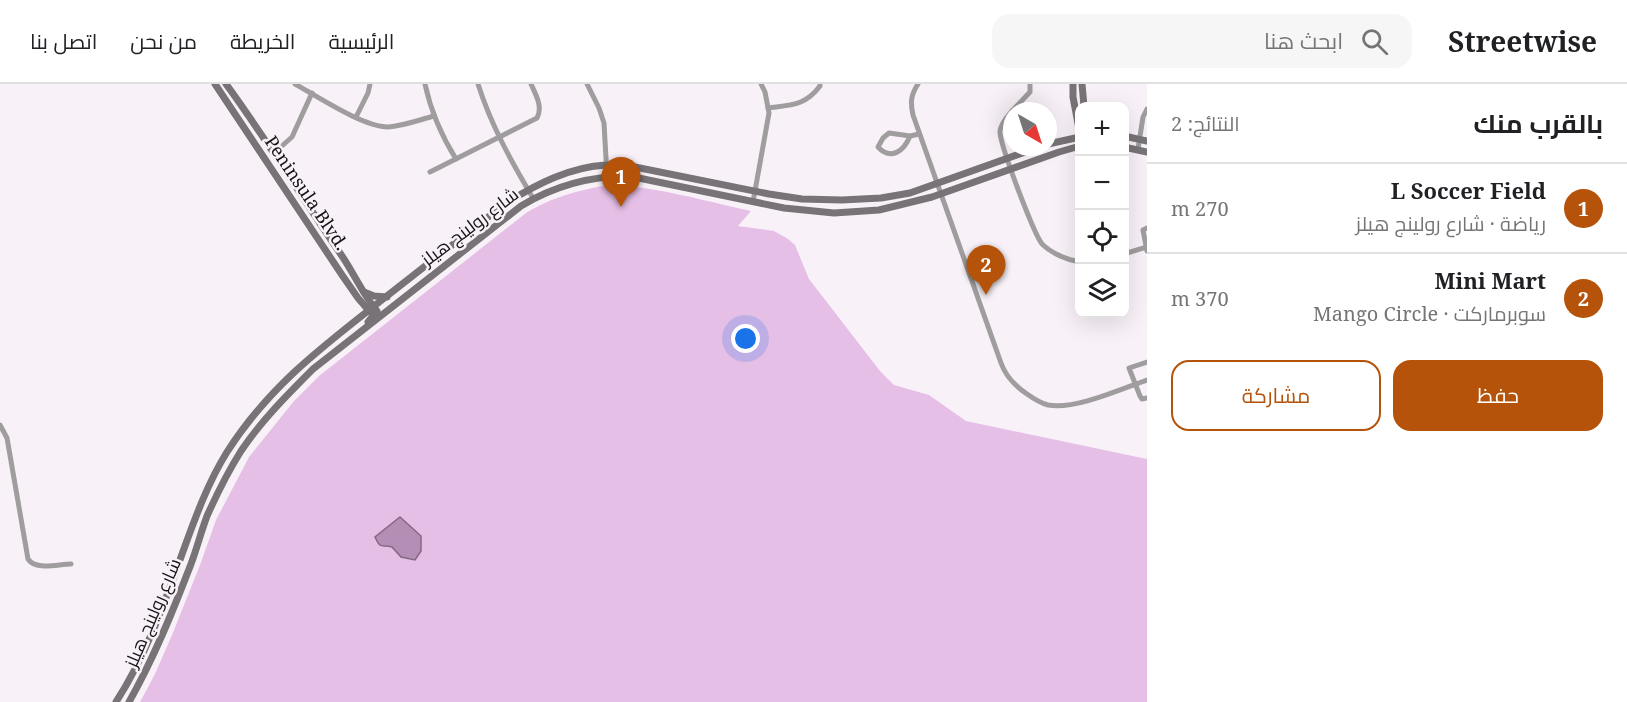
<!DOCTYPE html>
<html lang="ar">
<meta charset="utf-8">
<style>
body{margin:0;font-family:"Noto Serif",Cairo,serif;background:#f6f6f6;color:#202124;direction:rtl}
.controls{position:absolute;right:18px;top:18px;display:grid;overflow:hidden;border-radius:12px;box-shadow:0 6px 24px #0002}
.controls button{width:54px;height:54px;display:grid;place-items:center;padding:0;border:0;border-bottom:2px solid #e0e0e0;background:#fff;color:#202124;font:30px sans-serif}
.compass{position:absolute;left:1003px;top:18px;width:54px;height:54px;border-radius:50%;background:#fff;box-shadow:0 6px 24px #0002;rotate:141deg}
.you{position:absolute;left:746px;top:255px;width:21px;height:21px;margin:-15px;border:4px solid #fff;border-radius:50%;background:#1a73e8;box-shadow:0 0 0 9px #1a73e833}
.badge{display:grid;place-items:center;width:39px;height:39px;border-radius:50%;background:#b45309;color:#fff;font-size:20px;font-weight:700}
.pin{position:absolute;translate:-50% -50px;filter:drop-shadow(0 2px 3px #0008)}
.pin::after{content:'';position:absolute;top:32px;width:21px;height:18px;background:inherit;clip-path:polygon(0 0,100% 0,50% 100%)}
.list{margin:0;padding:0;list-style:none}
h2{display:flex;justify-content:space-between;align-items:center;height:78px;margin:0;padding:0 24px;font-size:26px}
h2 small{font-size:20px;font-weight:400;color:#757577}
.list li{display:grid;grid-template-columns:39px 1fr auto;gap:18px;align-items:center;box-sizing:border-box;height:90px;padding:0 24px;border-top:2px solid #e0e0e0}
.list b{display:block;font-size:22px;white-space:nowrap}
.list p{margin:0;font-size:20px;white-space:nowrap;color:#757577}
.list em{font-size:20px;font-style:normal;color:#757577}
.actions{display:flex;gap:12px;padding:18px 24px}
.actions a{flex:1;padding:14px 0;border:2px solid #b45309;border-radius:18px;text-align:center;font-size:21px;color:#b45309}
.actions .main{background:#b45309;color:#fff}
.icon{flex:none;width:33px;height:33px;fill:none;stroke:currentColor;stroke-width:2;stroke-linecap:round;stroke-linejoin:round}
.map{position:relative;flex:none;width:1147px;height:618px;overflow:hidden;direction:ltr}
header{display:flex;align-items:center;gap:36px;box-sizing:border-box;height:84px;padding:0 30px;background:#fff;border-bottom:2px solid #e0e0e0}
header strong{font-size:28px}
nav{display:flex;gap:33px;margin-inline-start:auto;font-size:21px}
.search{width:420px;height:54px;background:#f6f6f6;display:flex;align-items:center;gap:15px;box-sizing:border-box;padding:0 21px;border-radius:18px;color:#757577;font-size:22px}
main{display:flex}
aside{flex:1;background:#fff}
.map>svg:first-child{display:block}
.green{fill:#e6bfe7}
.water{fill:#b48eb5;stroke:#846985;stroke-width:1.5}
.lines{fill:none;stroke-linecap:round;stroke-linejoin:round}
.minor{stroke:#a09d9f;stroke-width:5}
.secondary{stroke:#777377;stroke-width:7}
.labels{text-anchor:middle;stroke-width:5;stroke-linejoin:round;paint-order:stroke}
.street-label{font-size:18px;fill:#151315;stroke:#f8f2f8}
</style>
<header>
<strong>Streetwise</strong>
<div class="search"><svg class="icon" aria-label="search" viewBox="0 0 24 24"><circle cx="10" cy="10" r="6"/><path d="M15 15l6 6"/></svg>ابحث هنا</div>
<nav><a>الرئيسية</a><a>الخريطة</a><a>من نحن</a><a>اتصل بنا</a></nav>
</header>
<main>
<aside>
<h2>بالقرب منك<small>النتائج: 2</small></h2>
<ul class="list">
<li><span class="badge">1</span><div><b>L Soccer Field</b><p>رياضة · شارع رولينج هيلز</p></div><em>270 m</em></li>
<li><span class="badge">2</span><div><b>Mini Mart</b><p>سوبرماركت · Mango Circle</p></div><em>370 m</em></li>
</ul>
<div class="actions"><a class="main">حفظ</a><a>مشاركة</a></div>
</aside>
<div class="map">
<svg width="1147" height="618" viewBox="0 0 1147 618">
<rect width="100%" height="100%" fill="#f8f2f8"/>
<!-- green -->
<path class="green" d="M607,101c49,1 97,16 144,26l-13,15 36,5 14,8 7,6 14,34 71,92 14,14 35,10 37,26 181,38v243h-1007l15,-28 17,-39 28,-70 16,-45 33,-63 45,-56 25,-25 207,-163c27,-16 50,-22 81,-28z"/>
<!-- water -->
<path class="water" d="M400,433l21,19v15l-6,9 -14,-3 -9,-10c-11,-3 -11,3 -17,-10z"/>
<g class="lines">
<!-- minor -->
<g class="minor">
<path d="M295,0c22,12 68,43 93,43 15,-1 31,-7 46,-11"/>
<path d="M425,0c6,28 16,51 31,75"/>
<path d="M478,0c13,41 33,77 55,114"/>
<polyline points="587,0 599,24 604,39 607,92"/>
<path d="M918,0c-7,11 -8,18 -5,31l88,248c5,14 14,23 26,31 7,5 13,9 21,11 27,5 73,-16 99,-25"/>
<path d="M768,24c23,-3 37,-2 52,-22v-2"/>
<path d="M1012,27c-5,6 -11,12 -12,20 -1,12 34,103 42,113 9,9 25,16 38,18"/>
<polyline points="1012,27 1030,8 1030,0"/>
<polyline points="356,33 368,9 370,0"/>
<path d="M910,52c-6,15 -19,25 -32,11l5,-9 6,-5 21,3 9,-2"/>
<polyline points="1138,65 1143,33 1147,25"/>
<polyline points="274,69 292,53 312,9"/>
<path d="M430,88l107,-54c6,-11 -1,-23 -6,-34"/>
<polyline points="753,118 769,29 765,8 761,0"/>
<polyline points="1147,144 1143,146 1147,167"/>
<polyline points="1124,170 1147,163"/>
<polyline points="1147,278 1129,284 1140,312 1142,315 1147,314"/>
<path d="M0,341l7,13 21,121c8,12 30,5 43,5"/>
</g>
<!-- secondary -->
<g class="secondary">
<polyline points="215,0 342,191 358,214 370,228"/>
<path d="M226,0c41,56 77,115 116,172 11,16 23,42 35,55l-9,11"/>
<polyline points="1073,0 1073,13 1080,50"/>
<polyline points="1082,0 1084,22"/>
<polyline points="1124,52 1147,57"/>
<polyline points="1048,60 1080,53"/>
<polyline points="1124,63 1147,68"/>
<polyline points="364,208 374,212 387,213"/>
<path d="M116,618c29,-45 47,-95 65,-145 13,-36 26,-73 46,-105 41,-64 92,-103 151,-149 44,-34 86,-68 130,-101 29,-18 62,-35 98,-37 8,0 16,1 24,1l139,28 33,5 40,1 39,-2 29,-5 129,-46"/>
<path d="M129,618c25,-44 44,-91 62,-138 6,-16 10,-32 16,-48 9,-20 22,-46 34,-65 20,-30 47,-57 72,-82l208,-163c33,-20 69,-30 108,-30l155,32 50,5 45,-3 53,-13 127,-45 21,-6"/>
</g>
</g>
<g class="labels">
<!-- street labels -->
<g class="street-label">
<text transform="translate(306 109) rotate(56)" y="6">Peninsula Blvd.</text>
<text transform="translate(470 143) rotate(-37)" y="6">شارع رولينج هيلز</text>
<text transform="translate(153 529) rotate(-67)" y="6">شارع رولينج هيلز</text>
</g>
</g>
</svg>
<div class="controls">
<button>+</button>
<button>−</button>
<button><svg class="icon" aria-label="locate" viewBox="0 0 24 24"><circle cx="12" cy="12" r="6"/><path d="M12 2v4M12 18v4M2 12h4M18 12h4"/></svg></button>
<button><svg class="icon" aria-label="layers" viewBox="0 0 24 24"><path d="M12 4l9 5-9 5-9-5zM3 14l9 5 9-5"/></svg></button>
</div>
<svg class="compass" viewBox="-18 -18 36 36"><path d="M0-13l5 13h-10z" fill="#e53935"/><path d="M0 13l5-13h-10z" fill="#757577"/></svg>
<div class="you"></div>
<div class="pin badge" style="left:621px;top:123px">1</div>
<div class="pin badge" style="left:986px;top:211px">2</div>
</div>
</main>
